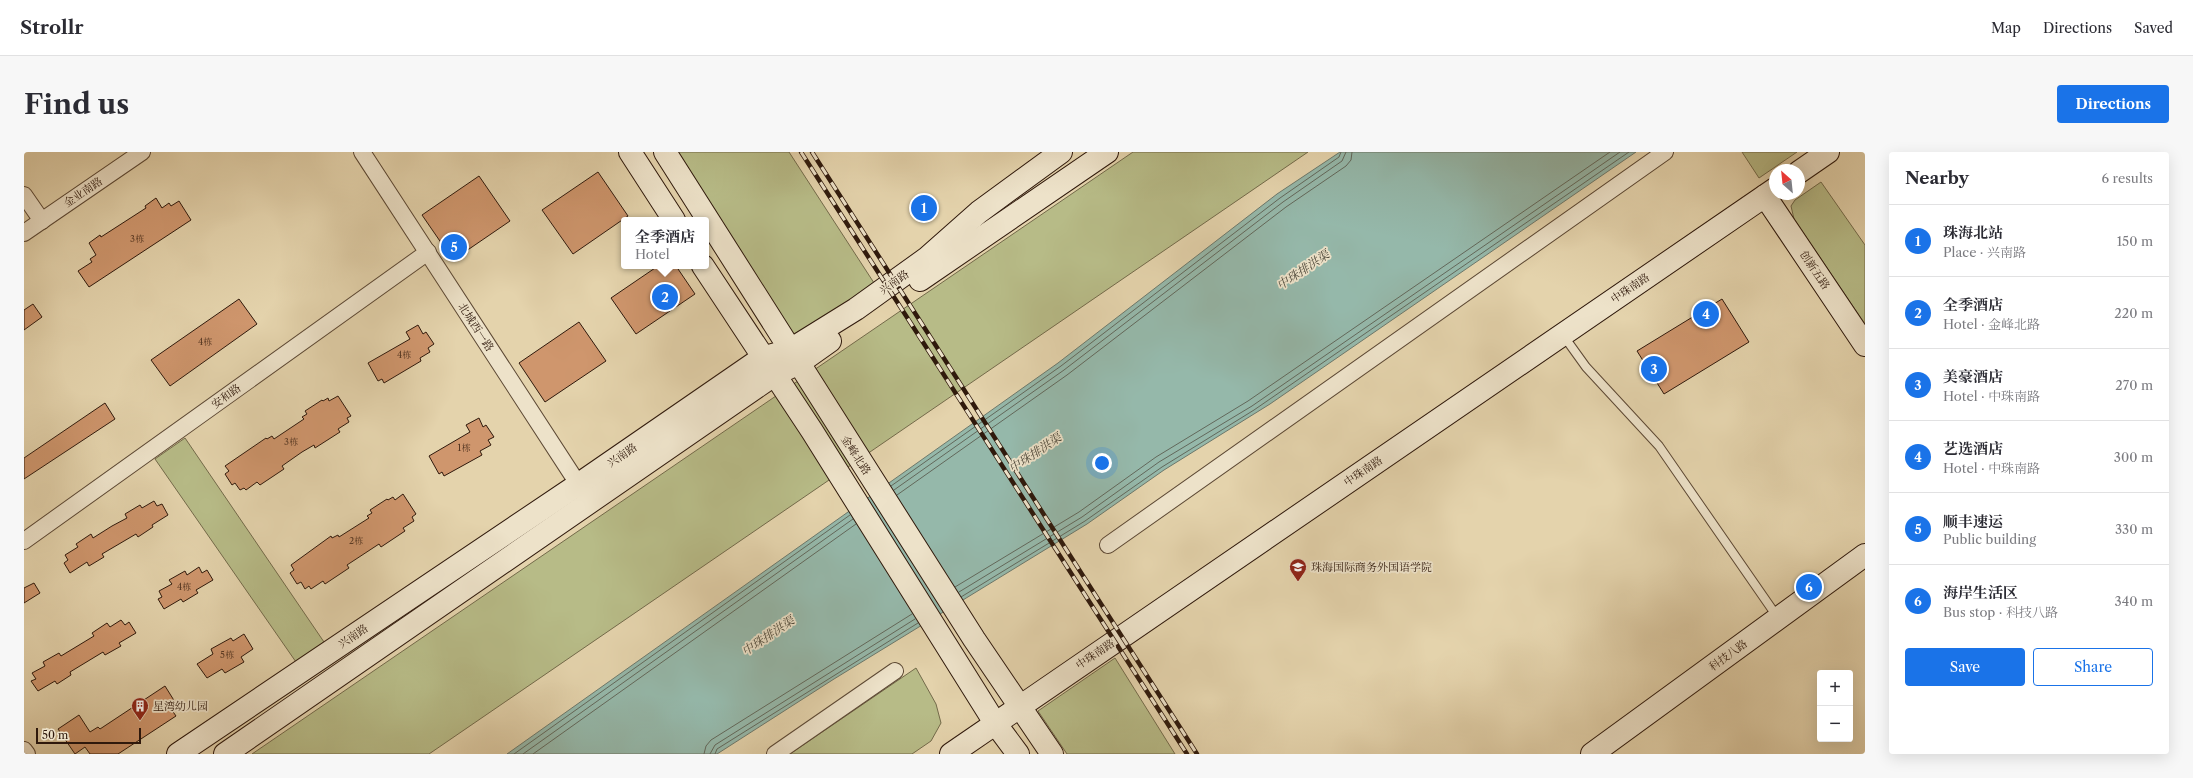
<!DOCTYPE html>
<meta charset="utf-8">
<style>
body{margin:0;font-family:"Libre Caslon Text","Noto Serif SC",serif;background:#f7f7f7;color:#2b2b33}
.controls{position:absolute;right:12px;bottom:12px;display:grid;overflow:hidden;border-radius:4px;box-shadow:0 4px 16px #0002}
.controls button{width:36px;height:36px;display:grid;place-items:center;padding:0;border:0;border-bottom:1px solid #e1e1e2;background:#fff;color:#2b2b33;font:20px sans-serif}
.compass{position:absolute;left:1745px;top:12px;width:36px;height:36px;border-radius:50%;background:#fff;box-shadow:0 4px 16px #0002;rotate:333deg}
.scale{position:absolute;left:12px;bottom:10px;width:105px;box-sizing:border-box;padding-left:4px;border:2px solid #2f190c;border-top:0;font-size:11px;line-height:14px;white-space:nowrap;color:#2f190c;-webkit-text-stroke:3px #ede2c9;paint-order:stroke}
.you{position:absolute;left:1078px;top:311px;width:14px;height:14px;margin:-10px;border:3px solid #fff;border-radius:50%;background:#1a73e8;box-shadow:0 0 0 6px #1a73e833}
.badge{display:grid;place-items:center;width:26px;height:26px;border-radius:50%;background:#1a73e8;color:#fff;font-size:13px;font-weight:700}
.pin{position:absolute;translate:-50% -50%;border:2px solid #fff;box-shadow:0 1px 4px #0006}
.popup{position:absolute;left:597px;top:65px;width:88px;height:52px;box-sizing:border-box;display:grid;place-content:center;border-radius:4px;background:#fff;filter:drop-shadow(0 1px 3px #0005);font-size:13px;white-space:nowrap;color:#7c7c81}
.popup b{font-size:15px;color:#2b2b33}
.popup::after{content:'';position:absolute;left:50%;top:100%;margin-left:-8px;border:8px solid transparent;border-top-color:#fff}
.list{margin:0;padding:0;list-style:none}
h2{display:flex;justify-content:space-between;align-items:center;height:52px;margin:0;padding:0 16px;font-size:17px}
h2 small{font-size:13px;font-weight:400;color:#7c7c81}
.list li{display:grid;grid-template-columns:26px 1fr auto;gap:12px;align-items:center;box-sizing:border-box;height:72px;padding:0 16px;border-top:1px solid #e1e1e2}
.list b{display:block;font-size:15px;white-space:nowrap}
.list p{margin:0;font-size:13px;white-space:nowrap;color:#7c7c81}
.list em{font-size:13px;font-style:normal;color:#7c7c81}
.actions{display:flex;gap:8px;padding:12px 16px}
.actions a{flex:1;padding:9px 0;border:1px solid #1a73e8;border-radius:4px;text-align:center;font-size:14px;color:#1a73e8}
.actions .main{background:#1a73e8;color:#fff}
.map{position:relative;flex:none;width:1841px;height:602px;overflow:hidden;border-radius:4px}
header{display:flex;align-items:center;gap:24px;box-sizing:border-box;height:56px;padding:0 20px;background:#fff;border-bottom:1px solid #e1e1e2}
header strong{font-size:19px}
nav{display:flex;gap:22px;margin-inline-start:auto;font-size:14px}
.intro{display:flex;align-items:center;justify-content:space-between;box-sizing:border-box;height:96px;padding:0 24px}
h1{margin:0;font-size:28px}
.button{padding:10px 18px;border-radius:4px;background:#1a73e8;color:#fff;font-size:14px;font-weight:700}
main{display:flex;gap:24px;padding:0 24px}
aside{flex:1;background:#fff;border-radius:4px;box-shadow:0 4px 16px #0002}
.map>svg:first-child{display:block}
.green{fill:#b7bb87;stroke:#736a4a}
.water{fill:#95b8aa;stroke:#6c786b}
.lines{fill:none;stroke-linecap:round;stroke-linejoin:round}
.shore{stroke:#62685b;stroke-width:1}
.building{fill:#cf966d;stroke:#2f190c}
.lane-casing{stroke:#5c4834;stroke-width:10}
.street-casing{stroke:#5c4834;stroke-width:18}
.secondary-casing{stroke:#2f190c;stroke-width:24}
.lane{stroke:#ede2c9;stroke-width:8}
.street{stroke:#ede2c9;stroke-width:16}
.secondary{stroke:#ede2c9;stroke-width:22}
.rail-casing{stroke:#2f190c;stroke-width:4.5}
.rail{stroke:#ede2c9;stroke-width:3;stroke-dasharray:9;stroke-linecap:butt}
.labels{text-anchor:middle;stroke-width:3.5;stroke-linejoin:round;paint-order:stroke}
.number-label{font-size:9px;fill:#573824}
.street-label{font-size:11px;fill:#2f190c;stroke:#ede2c9}
.poi-label{font-size:11px;fill:#2f190c;stroke:#ede2c9;text-anchor:start}
.water-label{font-size:12px;font-style:italic;fill:#4e493b;stroke:#ede2c9}
</style>
<header>
<strong>Strollr</strong>
<nav><a>Map</a><a>Directions</a><a>Saved</a></nav>
</header>
<div class="intro"><h1>Find us</h1><a class="button">Directions</a></div>
<main>
<div class="map">
<svg width="1841" height="602" viewBox="0 0 1841 602">
<rect width="100%" height="100%" fill="#e4d3ac"/>
<filter id="stains"><feTurbulence type="fractalNoise" baseFrequency=".005" numOctaves="4"/><feColorMatrix values="0 0 0 0 .2 0 0 0 0 .09 0 0 0 0 .02 0 0 0 .5 -.17"/></filter>
<radialGradient id="worn" r=".72"><stop offset=".6" stop-color="#630" stop-opacity="0"/><stop offset="1" stop-color="#630" stop-opacity=".3"/></radialGradient>
<!-- green -->
<g class="green">
<polygon points="652,0 765,0 852,134 768,187"/>
<polygon points="1109,0 1284,0 405,602 228,602"/>
<polygon points="1718,0 1773,0 1735,26"/>
<polygon points="1797,30 1841,93 1841,172 1770,67 1767,54 1771,48"/>
<polygon points="161,286 300,490 272,510 131,307"/>
<polygon points="1091,506 1151,602 1043,602 1014,559"/>
<polygon points="892,516 912,552 917,571 907,589 888,602 766,602"/>
</g>
<!-- water -->
<polygon class="water" points="1316,0 1612,0 1246,252 1140,318 1063,372 810,527 693,602 483,602 1034,211 1253,42"/>
<g class="lines">
<!-- shore -->
<g class="shore">
<polyline points="867,334 1037,214 1256,46 1315,5 1317,0"/>
<polyline points="870,338 1040,218 1259,50 1318,9 1322,0"/>
<polyline points="873,343 1043,223 1262,55 1322,14 1327,8 1328,0"/>
<polyline points="931,435 1055,360 1132,305 1224,249 1586,0"/>
<polyline points="935,440 1058,365 1135,310 1228,254 1596,0"/>
<polyline points="937,445 1061,369 1138,315 1230,258 1605,0"/>
<polyline points="490,602 826,363"/>
<polyline points="499,602 829,367"/>
<polyline points="509,602 832,372"/>
<polyline points="680,602 682,594 687,588 888,462"/>
<polyline points="686,602 691,593 891,467"/>
<polyline points="691,602 693,597 894,471"/>
</g>
</g>
<!-- building -->
<g class="building">
<polygon points="574,20 604,64 549,102 518,58"/>
<polygon points="455,24 486,69 429,108 398,63"/>
<polygon points="132,46 138,56 145,51 147,54 155,49 167,68 65,135 54,119 68,110 66,107 72,103 65,91 76,83 77,85 122,56 121,54"/>
<polygon points="634,114 652,114 671,142 612,182 587,146"/>
<polygon points="215,147 233,172 146,234 127,208"/>
<polygon points="1698,147 1725,190 1640,242 1613,199"/>
<polygon points="9,152 18,165 0,178 0,158"/>
<polygon points="555,170 582,209 521,250 495,211"/>
<polygon points="394,173 399,182 402,180 410,192 404,196 406,200 396,206 397,209 360,231 358,227 354,229 344,211 386,187 382,180"/>
<polygon points="314,244 327,264 323,266 325,270 314,277 316,280 291,296 290,293 278,300 258,314 260,317 236,333 233,330 222,338 220,336 216,338 211,331 208,333 201,322 205,319 201,314 242,286 243,287 248,284 250,287 280,267 278,265 283,262 281,259 298,248 299,249 304,246 305,249"/>
<polygon points="81,251 91,267 0,327 0,306"/>
<polygon points="455,266 459,275 462,273 470,285 464,288 467,293 456,299 458,303 420,324 418,320 415,322 405,304 446,280 442,273"/>
<polygon points="379,342 392,362 388,365 390,369 379,376 381,379 357,395 355,392 323,413 325,416 301,432 299,429 287,437 285,434 281,437 277,430 273,432 266,421 270,418 267,413 307,384 308,386 314,383 315,385 345,366 343,364 348,361 346,358 363,347 364,348 369,345 371,348"/>
<polygon points="130,349 133,354 138,352 144,363 128,373 129,375 114,385 112,382 78,402 80,405 65,414 63,410 46,421 40,411 44,408 41,403 54,395 52,392 67,382 69,386 88,374 103,366 101,362 116,353 118,356"/>
<polygon points="175,415 178,421 183,418 189,428 172,438 174,441 159,450 157,447 140,457 134,447 138,445 135,439 148,432 145,428 161,419 163,423"/>
<polygon points="10,431 16,441 0,451 0,436"/>
<polygon points="97,468 101,473 105,470 112,481 95,491 97,494 81,503 79,500 46,520 47,523 33,532 31,529 14,539 7,529 12,527 8,521 21,514 19,510 35,501 37,504 70,484 68,481 83,471 86,475"/>
<polygon points="220,482 229,497 217,505 220,510 201,521 198,517 183,526 173,512 189,502 187,497 207,486 209,489"/>
<polygon points="141,534 151,550 145,554 152,564 94,602 66,602 61,595 51,602 34,577 55,563 66,580 74,575 76,577"/>
</g>
<g class="lines">
<!-- lane casing -->
<g class="lane-casing">
<polyline id="lane" points="1539,183 1562,215 1635,294 1754,466"/>
</g>
<!-- street casing -->
<g class="street-casing">
<g id="street">
<polyline points="338,0 560,341"/>
<polyline points="0,43 18,69"/>
<polyline points="0,81 118,0"/>
<polyline points="0,389 404,100"/>
<polyline points="1084,393 1641,0"/>
<polyline points="0,598 3,602"/>
<polyline points="751,602 871,519"/>
</g>
</g>
<!-- secondary casing -->
<g class="secondary-casing">
<g id="secondary">
<polyline points="606,0 650,68"/>
<polyline points="641,0 950,487 1028,602"/>
<polyline points="1775,20 1804,0"/>
<polyline points="1741,44 1841,193"/>
<polyline points="679,114 788,279 971,571 994,602"/>
<polyline points="896,128 1083,0"/>
<polyline points="154,602 555,332 738,206 766,198 832,157 903,106 955,60 1037,0"/>
<polyline points="201,602 750,223 775,211 806,189"/>
<polyline points="927,602 1751,37"/>
<polyline points="1568,602 1841,403"/>
</g>
</g>
<!-- lane -->
<use href="#lane" class="lane"/>
<!-- street -->
<use href="#street" class="street"/>
<!-- secondary -->
<use href="#secondary" class="secondary"/>
<!-- rail casing -->
<g class="rail-casing">
<g id="rail">
<polyline points="777,0 1163,602"/>
<polyline points="788,0 1173,602"/>
</g>
</g>
<!-- rail -->
<use href="#rail" class="rail"/>
</g>
<!-- icons -->
<defs>
<g id="school-pin" transform="scale(0.9)"><path d="M0 17L-7.5 6A9.5 9.5 0 1 1 7.5 6Z" fill="#8f2418" stroke="#ede2c9"/><path d="M0-5L7-2L0 1L-7-2ZM-4 1L0 2.5L4 1V4Q0 6-4 4Z" fill="#fff"/></g>
<g id="building-pin" transform="scale(0.9)"><path d="M0 17L-7.5 6A9.5 9.5 0 1 1 7.5 6Z" fill="#8f2418" stroke="#ede2c9"/><path d="M-4-6H4V6H1V3H-1V6H-4ZM-2.5-4.3h1.7v1.8h-1.7ZM.8-4.3h1.7v1.8H.8ZM-2.5-1h1.7V.8h-1.7ZM.8-1h1.7V.8H.8Z" fill="#fff"/></g>
</defs>
<g fill-rule="evenodd">
<use href="#school-pin" x="1274" y="415"/>
<use href="#building-pin" x="116" y="554"/>
</g>
<g class="labels">
<!-- number labels -->
<g class="number-label">
<text x="113" y="90">3栋</text>
<text x="181" y="193">4栋</text>
<text x="380" y="206">4栋</text>
<text x="267" y="293">3栋</text>
<text x="440" y="299">1栋</text>
<text x="332" y="392">2栋</text>
<text x="160" y="438">4栋</text>
<text x="203" y="506">5栋</text>
</g>
<!-- street labels -->
<g class="street-label">
<text transform="translate(59 40) rotate(-34)" y="4">金业南路</text>
<text transform="translate(1791 118) rotate(56)" y="4">创新五路</text>
<text transform="translate(870 130) rotate(-35)" y="4">兴南路</text>
<text transform="translate(1606 136) rotate(-34)" y="4">中珠南路</text>
<text transform="translate(452 175) rotate(57)" y="4">北城西一路</text>
<text transform="translate(202 244) rotate(-36)" y="4">安和路</text>
<text transform="translate(598 303) rotate(-34)" y="4">兴南路</text>
<text transform="translate(832 303) rotate(57)" y="4">金峰北路</text>
<text transform="translate(1339 319) rotate(-34)" y="4">中珠南路</text>
<text transform="translate(329 484) rotate(-34)" y="4">兴南路</text>
<text transform="translate(1071 502) rotate(-34)" y="4">中珠南路</text>
<text transform="translate(1704 503) rotate(-36)" y="4">科技八路</text>
</g>
<!-- poi labels -->
<g class="poi-label">
<text x="1287" y="419">珠海国际商务外国语学院</text>
<text x="129" y="558">星湾幼儿园</text>
</g>
<!-- water labels -->
<g class="water-label">
<text transform="translate(1279 118) rotate(-34)" y="4">中珠排洪渠</text>
<text transform="translate(1011 301) rotate(-34)" y="4">中珠排洪渠</text>
<text transform="translate(744 484) rotate(-34)" y="4">中珠排洪渠</text>
</g>
</g>
<rect width="100%" height="100%" filter="url(#stains)"/>
<rect width="100%" height="100%" fill="url(#worn)"/>
</svg>
<div class="controls">
<button>+</button>
<button>−</button>
</div>
<svg class="compass" viewBox="-18 -18 36 36"><path d="M0-13l5 13h-10z" fill="#e53935"/><path d="M0 13l5-13h-10z" fill="#7c7c81"/></svg>
<div class="scale">50 m</div>
<div class="you"></div>
<div class="pin badge" style="left:900px;top:56px">1</div>
<div class="pin badge" style="left:641px;top:145px">2</div>
<div class="popup"><b>全季酒店</b>Hotel</div>
<div class="pin badge" style="left:1630px;top:217px">3</div>
<div class="pin badge" style="left:1682px;top:162px">4</div>
<div class="pin badge" style="left:430px;top:95px">5</div>
<div class="pin badge" style="left:1785px;top:435px">6</div>
</div>
<aside>
<h2>Nearby<small>6 results</small></h2>
<ul class="list">
<li><span class="badge">1</span><div><b>珠海北站</b><p>Place · 兴南路</p></div><em>150 m</em></li>
<li><span class="badge">2</span><div><b>全季酒店</b><p>Hotel · 金峰北路</p></div><em>220 m</em></li>
<li><span class="badge">3</span><div><b>美豪酒店</b><p>Hotel · 中珠南路</p></div><em>270 m</em></li>
<li><span class="badge">4</span><div><b>艺选酒店</b><p>Hotel · 中珠南路</p></div><em>300 m</em></li>
<li><span class="badge">5</span><div><b>顺丰速运</b><p>Public building</p></div><em>330 m</em></li>
<li><span class="badge">6</span><div><b>海岸生活区</b><p>Bus stop · 科技八路</p></div><em>340 m</em></li>
</ul>
<div class="actions"><a class="main">Save</a><a>Share</a></div>
</aside>
</main>
